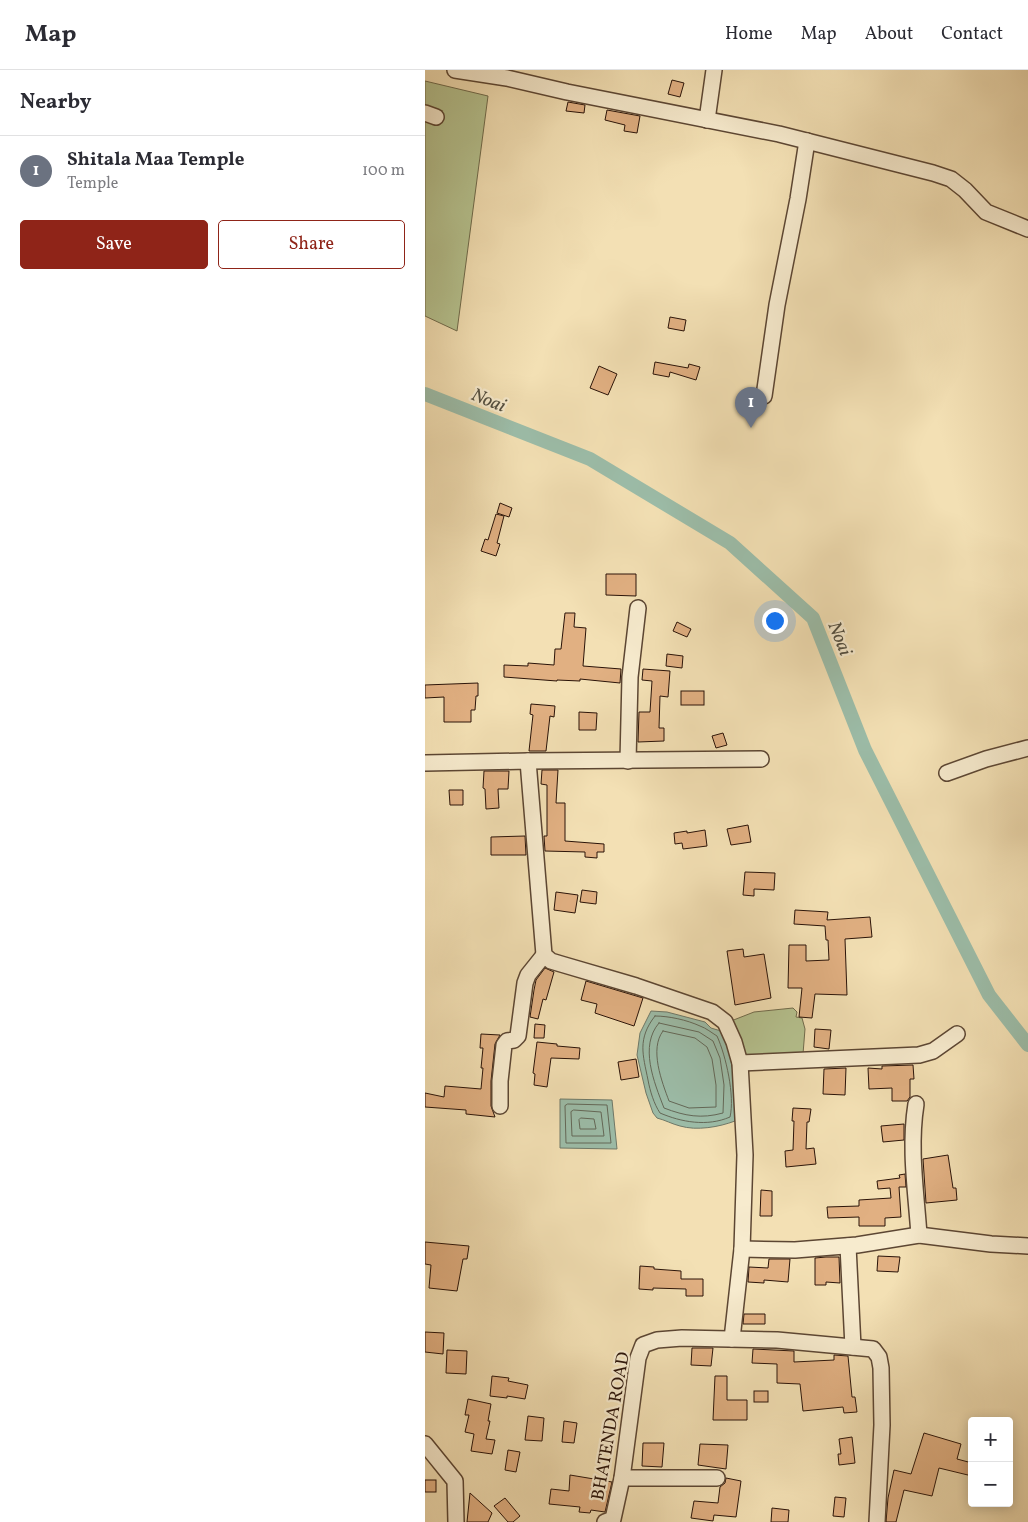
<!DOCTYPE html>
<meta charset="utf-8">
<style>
body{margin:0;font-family:Vollkorn,serif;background:#f7f7f7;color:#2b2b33}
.controls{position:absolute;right:15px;bottom:15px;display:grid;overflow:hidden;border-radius:5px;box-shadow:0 2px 12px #0003}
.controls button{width:45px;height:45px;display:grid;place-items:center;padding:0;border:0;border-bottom:1px solid #e1e1e2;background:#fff;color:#2b2b33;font:25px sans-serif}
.you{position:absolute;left:349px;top:550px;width:18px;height:18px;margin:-12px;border:4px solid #fff;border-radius:50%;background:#1a73e8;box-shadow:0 0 0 8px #1a73e833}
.badge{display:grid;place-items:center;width:32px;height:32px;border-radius:50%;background:#8f2418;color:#fff;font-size:16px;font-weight:700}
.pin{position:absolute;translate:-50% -41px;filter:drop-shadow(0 1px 2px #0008)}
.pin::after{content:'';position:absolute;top:26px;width:18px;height:15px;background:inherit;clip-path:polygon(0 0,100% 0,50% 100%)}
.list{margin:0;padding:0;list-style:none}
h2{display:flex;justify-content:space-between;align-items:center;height:65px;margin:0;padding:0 20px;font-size:21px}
h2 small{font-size:16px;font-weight:400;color:#7c7c81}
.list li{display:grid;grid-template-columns:32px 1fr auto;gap:15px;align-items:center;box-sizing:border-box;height:70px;padding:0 20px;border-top:1px solid #e1e1e2}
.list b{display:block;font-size:19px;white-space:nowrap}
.list p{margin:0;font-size:16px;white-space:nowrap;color:#7c7c81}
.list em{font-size:16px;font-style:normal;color:#7c7c81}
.actions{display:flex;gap:10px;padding:15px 20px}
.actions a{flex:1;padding:11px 0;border:1px solid #8f2418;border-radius:5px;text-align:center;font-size:18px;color:#8f2418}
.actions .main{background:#8f2418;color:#fff}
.map{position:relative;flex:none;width:603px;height:1452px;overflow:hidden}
header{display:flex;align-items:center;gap:30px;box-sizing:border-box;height:70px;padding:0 25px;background:#fff;border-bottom:1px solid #e1e1e2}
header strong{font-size:24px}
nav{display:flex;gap:28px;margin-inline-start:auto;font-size:18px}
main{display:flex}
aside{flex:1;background:#fff}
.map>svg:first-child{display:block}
.green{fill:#b6c390;stroke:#706b4c}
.water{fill:#9cbda9;stroke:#6e7969}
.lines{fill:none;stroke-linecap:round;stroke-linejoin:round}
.shore{stroke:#636858;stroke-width:1}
.canal{stroke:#9cbda9;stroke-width:14}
.building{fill:#e1b082;stroke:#2a1308}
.minor-casing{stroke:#5c4633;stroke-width:18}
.minor{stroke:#f7ebce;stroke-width:15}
.labels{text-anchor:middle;stroke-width:4.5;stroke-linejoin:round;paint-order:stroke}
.street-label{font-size:18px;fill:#2a1308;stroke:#f7ebce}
.water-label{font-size:19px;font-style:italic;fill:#524e40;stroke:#f7ebce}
</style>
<header>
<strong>Map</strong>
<nav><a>Home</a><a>Map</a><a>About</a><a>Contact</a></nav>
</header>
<main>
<aside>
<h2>Nearby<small></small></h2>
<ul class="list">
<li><span class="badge" style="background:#6b7280">1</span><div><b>Shitala Maa Temple</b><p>Temple</p></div><em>100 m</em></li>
</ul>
<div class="actions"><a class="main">Save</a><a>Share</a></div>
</aside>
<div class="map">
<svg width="603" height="1452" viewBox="0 0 603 1452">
<rect width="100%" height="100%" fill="#f3e0b4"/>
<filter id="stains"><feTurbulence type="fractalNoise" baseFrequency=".004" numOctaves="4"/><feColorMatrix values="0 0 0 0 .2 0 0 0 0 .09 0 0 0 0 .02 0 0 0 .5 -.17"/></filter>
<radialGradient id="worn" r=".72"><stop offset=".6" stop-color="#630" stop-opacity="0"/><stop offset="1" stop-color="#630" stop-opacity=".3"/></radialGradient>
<!-- green -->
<g class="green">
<polygon points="0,11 63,26 32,261 0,246"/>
<polygon points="368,938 372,942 371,947 377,948 380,959 378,984 317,987 306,951 329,942"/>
</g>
<!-- water -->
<g class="water">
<path d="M226,941l16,1 38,10 6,6 10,3 9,23 5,30 1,32 -1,5c-16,6 -38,10 -55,5 -8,-2 -15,-6 -23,-8l-4,-5 -7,-20 -9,-38 3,-22z"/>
<polygon points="135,1029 187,1030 192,1079 135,1078"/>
</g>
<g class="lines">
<!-- shore -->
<g class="shore">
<path d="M230,946c14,0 32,4 45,10 6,2 12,7 17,10 9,20 18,60 13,81 -23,10 -49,5 -70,-4 -6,-9 -10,-22 -12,-33 -5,-25 -11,-41 7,-64z"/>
<path d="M234,953l40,9 14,9 7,17 4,27 -1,28c-22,6 -38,3 -59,-5 -10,-26 -25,-62 -5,-85z"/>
<path d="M238,961l32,7 12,9 5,12 4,26v22l-27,1 -20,-7c-7,-19 -20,-52 -6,-70z"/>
<polygon points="143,1034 182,1035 186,1073 141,1073 140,1036"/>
<polygon points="149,1040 176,1042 179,1066 147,1066 146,1042"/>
<polygon points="156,1048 169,1049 171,1059 155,1059 154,1050"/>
</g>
<!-- canal -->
<polyline class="canal" points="0,324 165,389 305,473 388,548 440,680 564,925 603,975"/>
</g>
<!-- building -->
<g class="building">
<polygon points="247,10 259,13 255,27 243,24"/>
<polygon points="143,32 160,35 159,43 141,41"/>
<polygon points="182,40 215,46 212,63 199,61 200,55 180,50"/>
<polygon points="245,247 261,250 259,261 243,258"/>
<polygon points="230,292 263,298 264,294 275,297 271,310 245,302 244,307 228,304"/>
<polygon points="174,296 192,304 183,325 165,318"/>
<polygon points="75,433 87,438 84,447 72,443"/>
<polygon points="71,444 79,446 72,473 75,474 71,486 56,481 60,469 63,470"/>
<polygon points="181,504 211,504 211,526 181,525"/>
<polygon points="140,543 150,543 149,557 161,558 158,596 196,599 195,613 155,609 155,611 132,610 132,611 79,607 79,595 103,596 103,593 129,595 130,579 136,579"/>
<polygon points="252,552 266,559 262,567 248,561"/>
<polygon points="242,584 258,586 257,598 241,596"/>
<polygon points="218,599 245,601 243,627 235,626 234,658 239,658 239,671 213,672 214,642 225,642 227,611 217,610"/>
<polygon points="53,613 53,626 51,626 50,640 46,640 46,652 19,652 19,627 0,628 0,615"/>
<rect x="256" y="621" width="23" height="14"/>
<polygon points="106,634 130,636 129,647 125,646 121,681 104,681 108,645 105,644"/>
<polygon points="154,642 172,643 171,660 154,660"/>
<polygon points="298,663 302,675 291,678 287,666"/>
<polygon points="117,700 133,700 131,733 140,733 140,771 179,774 179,782 172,782 172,788 160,787 160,782 120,781 119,766 122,766 122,715 116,714"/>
<polygon points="59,701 84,701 83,719 73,719 74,738 61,739 60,719 58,718"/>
<polygon points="24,720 38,720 38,735 25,735"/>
<polygon points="323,755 326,772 306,775 302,759"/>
<polygon points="280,760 282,776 258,779 257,773 250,774 249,763 262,761 262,763"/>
<polygon points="100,766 101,785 66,785 66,767"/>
<polygon points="320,802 350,803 349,820 329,819 329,826 318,825"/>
<polygon points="157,820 172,822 171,834 155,832"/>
<polygon points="131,822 153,825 150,843 129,840"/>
<polygon points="370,840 403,842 402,850 445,847 447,867 420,869 422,925 390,924 387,948 374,947 377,918 363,918 364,875 381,875 381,891 404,890 403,870 401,870 400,856 369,854"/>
<polygon points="318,879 319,887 339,884 346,928 310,935 302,881"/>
<polygon points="120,898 129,902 121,930 118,929 113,949 105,947 109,920 111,910"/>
<polygon points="161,911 218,928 209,956 170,943 172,934 156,930"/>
<polygon points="110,954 120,955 119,968 109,968"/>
<polygon points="390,959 406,960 404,979 389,977"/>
<polygon points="56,964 75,965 70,974 66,1011 66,1036 70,1047 41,1044 41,1040 0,1037 0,1023 19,1027 20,1016 56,1019 58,998 56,998 58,978 55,978"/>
<polygon points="112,972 132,974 132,976 155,978 154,989 126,988 122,1017 109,1015 110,1004 108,1003"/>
<polygon points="211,989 214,1007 196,1010 193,992"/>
<polygon points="488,995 489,1009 485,1009 485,1027 482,1031 467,1031 467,1018 444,1019 443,998 457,999 457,996"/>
<polygon points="421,998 420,1025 398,1024 399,999"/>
<polygon points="368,1038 386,1039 384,1052 382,1052 381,1079 389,1078 391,1094 361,1097 360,1081 368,1080 369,1051 367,1051"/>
<polygon points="479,1054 479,1070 458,1072 456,1056"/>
<polygon points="523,1085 528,1118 531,1118 532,1130 501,1133 498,1089"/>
<polygon points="480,1104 481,1117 474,1117 476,1147 460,1148 460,1156 434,1156 434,1147 403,1148 402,1137 434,1136 434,1130 466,1128 465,1118 453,1119 452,1111 475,1108 474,1105"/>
<polygon points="336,1120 347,1121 347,1146 335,1146"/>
<polygon points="0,1172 44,1176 42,1189 38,1189 32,1221 4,1218 6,1195 0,1194"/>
<polygon points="453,1186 475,1187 473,1202 452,1201"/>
<polygon points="401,1187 414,1187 415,1213 401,1212 401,1215 390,1215 390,1188"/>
<polygon points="344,1189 365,1189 363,1212 339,1210 339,1213 323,1212 324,1197 343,1198"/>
<polygon points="215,1196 229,1197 229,1199 256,1201 256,1209 278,1209 278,1226 261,1226 261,1219 228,1218 228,1220 214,1219"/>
<polygon points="319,1244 340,1244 340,1254 318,1254"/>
<polygon points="0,1262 19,1263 18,1284 0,1282"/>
<polygon points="267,1278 288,1278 286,1296 266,1295"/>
<polygon points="328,1279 369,1281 369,1292 409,1290 409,1285 423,1286 427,1327 430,1327 432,1342 419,1343 418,1337 378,1341 375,1314 352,1313 352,1294 327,1293"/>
<polygon points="22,1280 42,1281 41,1304 21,1303"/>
<polygon points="67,1306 84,1308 83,1311 103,1315 100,1329 82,1326 82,1328 65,1326"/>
<polygon points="290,1306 302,1306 302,1330 322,1330 322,1350 288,1350"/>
<rect x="329" y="1321" width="14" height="11"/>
<polygon points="43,1329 66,1334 63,1351 65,1351 61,1369 70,1370 67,1384 46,1381 49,1364 40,1362 44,1345 40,1345"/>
<polygon points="103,1346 119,1348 117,1371 100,1370"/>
<polygon points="139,1351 152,1353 149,1373 137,1372"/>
<polygon points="499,1363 536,1374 532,1389 547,1393 547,1406 514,1398 507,1426 479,1420 471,1452 461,1452 463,1428 469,1400 486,1404"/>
<polygon points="427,1367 430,1393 414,1395 413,1384 416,1384 414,1369"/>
<polygon points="218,1373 239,1373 237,1397 217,1396"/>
<polygon points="275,1374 303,1375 301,1399 273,1395"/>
<polygon points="83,1380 95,1382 91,1402 80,1400"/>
<polygon points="145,1405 187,1412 180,1442 166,1440 165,1443 154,1442 155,1437 124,1434 126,1419 144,1421"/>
<polygon points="301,1408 316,1411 311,1447 289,1445 288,1451 266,1448 269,1431 293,1433 295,1417 300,1413"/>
<rect x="0" y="1410" width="11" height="12"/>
<polygon points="45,1423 67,1443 63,1452 42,1452"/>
<polygon points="410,1427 421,1428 419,1447 408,1446"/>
<polygon points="80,1428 95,1446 88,1452 83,1452 69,1436"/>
<polygon points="347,1438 364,1440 363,1452 346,1452"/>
</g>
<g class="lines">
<!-- minor casing -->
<g class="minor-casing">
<g id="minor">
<polyline points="30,0 82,8 142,22 354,64 508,103 526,109 540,120 561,142 603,159"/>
<polyline points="0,43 11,47"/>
<polyline points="282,50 289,0"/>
<polyline points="339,326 352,235 373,129 382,71"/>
<polyline points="103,691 336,689"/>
<polyline points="203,691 205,607 213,538"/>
<polyline points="0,693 103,691 119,885 126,891 136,894 211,916 287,942 300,952 309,972 315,993 320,1085 317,1179 307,1269"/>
<polyline points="522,703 561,689 603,678"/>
<polyline points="315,993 494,985 508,981 532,964"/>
<path d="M491,1034c-7,44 0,87 3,131"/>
<polyline points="75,1036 75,1011 79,975 82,971 89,970 93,966 100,913 103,905 119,885"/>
<polyline points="423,1176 428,1277"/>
<polyline points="317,1179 370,1180 432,1175 494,1165 566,1174 603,1176"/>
<polyline points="0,1374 30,1411 31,1452"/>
<polyline points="197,1408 292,1408"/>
<polyline points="180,1452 188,1449 197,1408 213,1288 218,1275 232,1270 257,1268 352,1270 448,1279 454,1287 456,1298 457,1355 452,1452"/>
</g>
</g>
<!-- minor -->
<use href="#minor" class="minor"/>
</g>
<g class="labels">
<!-- street labels -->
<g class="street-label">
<text transform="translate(185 1356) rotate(-80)" y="6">BHATENDA ROAD</text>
</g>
<!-- water labels -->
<g class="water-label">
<text transform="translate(64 329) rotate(22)" y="7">Noai</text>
<text transform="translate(416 568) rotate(68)" y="7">Noai</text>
</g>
</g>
<rect width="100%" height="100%" filter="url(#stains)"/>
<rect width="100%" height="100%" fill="url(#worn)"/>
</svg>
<div class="controls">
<button>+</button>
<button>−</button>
</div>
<div class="you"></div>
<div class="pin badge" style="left:326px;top:358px;background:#6b7280">1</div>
</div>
</main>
